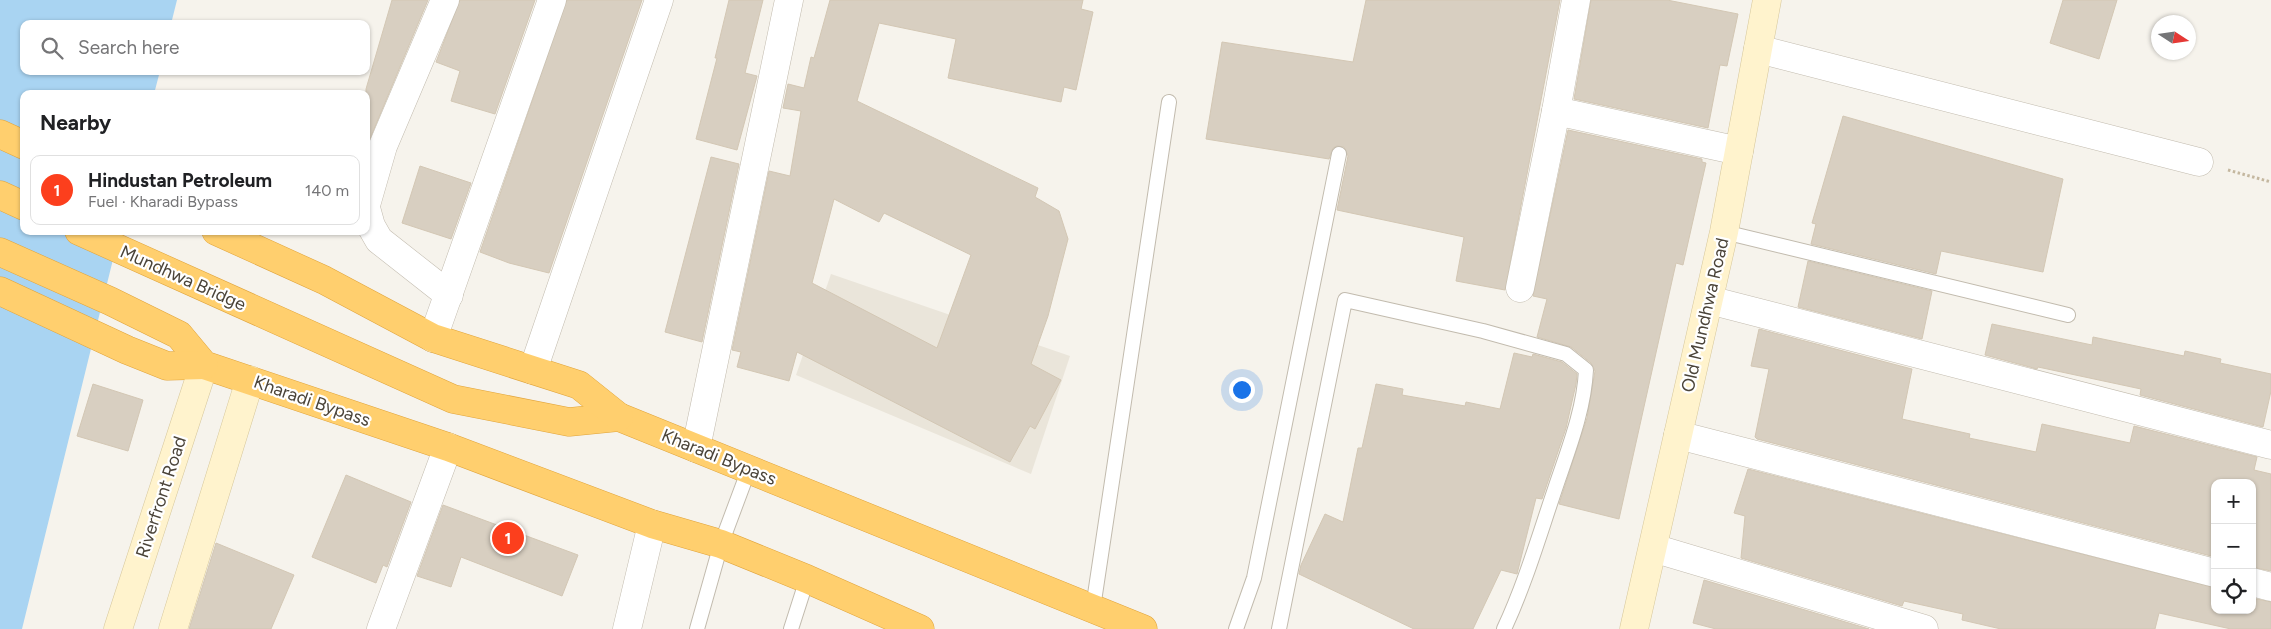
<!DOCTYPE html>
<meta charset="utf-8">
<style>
body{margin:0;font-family:Figtree,sans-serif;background:#f6f6f6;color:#202124}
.controls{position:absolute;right:15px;bottom:15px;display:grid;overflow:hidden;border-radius:10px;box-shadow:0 1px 4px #0004}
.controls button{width:45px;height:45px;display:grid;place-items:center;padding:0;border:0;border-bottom:1px solid #e0e0e0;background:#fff;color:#202124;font:25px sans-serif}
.compass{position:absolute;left:2151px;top:15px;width:45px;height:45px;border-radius:50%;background:#fff;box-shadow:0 1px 4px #0004;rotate:102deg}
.you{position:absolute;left:1241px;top:389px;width:18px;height:18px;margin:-12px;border:4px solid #fff;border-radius:50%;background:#1a73e8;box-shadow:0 0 0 8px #1a73e833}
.badge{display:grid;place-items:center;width:32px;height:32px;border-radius:50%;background:#fc3f1d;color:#fff;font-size:16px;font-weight:700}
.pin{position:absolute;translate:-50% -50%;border:2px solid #fff;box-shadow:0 1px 5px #0006}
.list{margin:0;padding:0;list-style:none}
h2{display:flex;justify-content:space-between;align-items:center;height:65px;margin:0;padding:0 20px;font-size:21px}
h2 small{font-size:16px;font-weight:400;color:#757577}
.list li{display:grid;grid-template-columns:32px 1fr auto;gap:15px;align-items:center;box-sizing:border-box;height:70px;margin:0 10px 10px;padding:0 10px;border:1px solid #e0e0e0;border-radius:10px}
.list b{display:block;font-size:19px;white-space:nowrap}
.list p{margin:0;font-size:16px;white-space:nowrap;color:#757577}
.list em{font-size:16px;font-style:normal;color:#757577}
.icon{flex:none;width:28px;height:28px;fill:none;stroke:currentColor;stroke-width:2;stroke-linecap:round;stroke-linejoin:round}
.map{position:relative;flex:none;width:2271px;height:629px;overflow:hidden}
.search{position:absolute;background:#fff;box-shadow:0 1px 4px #0004;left:20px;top:20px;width:350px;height:55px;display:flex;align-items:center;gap:12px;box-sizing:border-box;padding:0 18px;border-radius:10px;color:#757577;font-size:19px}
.panel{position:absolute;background:#fff;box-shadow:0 1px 4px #0004;left:20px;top:90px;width:350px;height:145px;border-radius:10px}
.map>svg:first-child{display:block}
.residential{fill:#eae5da}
.water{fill:#a9d4f2}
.building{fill:#d8cfc1;stroke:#d3c7b4;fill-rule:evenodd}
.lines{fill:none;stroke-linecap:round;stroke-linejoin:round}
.lane-casing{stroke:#c2bbae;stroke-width:16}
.street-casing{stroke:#c2bbae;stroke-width:29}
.secondary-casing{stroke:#d6c79b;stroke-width:29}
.highway-casing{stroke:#e0a43c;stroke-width:29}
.path{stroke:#c4b79f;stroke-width:3;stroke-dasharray:2.5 2.5;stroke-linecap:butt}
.lane{stroke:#fff;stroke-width:14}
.street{stroke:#fff;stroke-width:28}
.secondary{stroke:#fff3cd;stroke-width:28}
.highway{stroke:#ffcf6e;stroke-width:28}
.labels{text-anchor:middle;stroke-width:4.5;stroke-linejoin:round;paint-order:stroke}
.street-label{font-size:18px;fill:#4b4439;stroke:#fff}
</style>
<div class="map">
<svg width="2271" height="629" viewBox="0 0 2271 629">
<rect width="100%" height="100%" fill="#f6f3ec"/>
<!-- residential -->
<polygon class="residential" points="831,274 1070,356 1031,474 796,375"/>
<!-- water -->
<polygon class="water" points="0,0 177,0 171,24 24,24 24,71 160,71 154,94 24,94 24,231 120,231 22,629 0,629"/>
<!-- building -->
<g class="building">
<polygon points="392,0 428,0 366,148 366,89"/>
<polygon points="460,0 535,0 495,114 451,101 460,71 436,62"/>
<polygon points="567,0 642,0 549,273 509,263 480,252"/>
<polygon points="729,0 763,0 745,73 757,76 737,150 696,139 717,58 715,58"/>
<path d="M830,0h253l-2,9 12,3 -17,78 -12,-3 -3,15 -113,-24 8,-39 -77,-16 -22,78 181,87 -3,9 24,14 9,28 -20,77 -17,48 30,16 -26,49 -5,-3 -20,36 -213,-110 -8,29 -52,-14 4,-15 -9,-2 37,-179 21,5 11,-65 -18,-3 5,-24 16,4 7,-31 3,1zM834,199l45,23 5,-9 87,42 -34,93 -125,-65z"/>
<polygon points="1366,0 1560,0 1505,290 1456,281 1464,237 1337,210 1348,156 1344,147 1337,146 1333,148 1329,159 1206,139 1222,42 1353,62"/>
<polygon points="1591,0 1667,0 1738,14 1727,66 1720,65 1708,128 1574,99"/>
<polygon points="2063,0 2117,0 2099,59 2050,43"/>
<polygon points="1843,116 2063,179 2043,272 1941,251 1936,274 1811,244 1816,224 1812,223"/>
<polygon points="1568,130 1702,159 1702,162 1706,163 1683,265 1676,263 1619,519 1559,504 1587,418 1595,371 1591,363 1571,347 1537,337 1547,299 1533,296"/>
<polygon points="711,157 739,164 702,342 665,332"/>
<polygon points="420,166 471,183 451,239 402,223"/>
<polygon points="1808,261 1932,291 1922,339 1798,307"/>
<polygon points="1992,324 2092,345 2093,337 2184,356 2185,351 2221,359 2220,363 2271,374 2271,391 2263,427 2140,395 2141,389 2038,367 2037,369 1985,355"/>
<polygon points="1759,329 1912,369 1902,419 1970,434 1969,438 2036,452 2042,424 2130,443 2134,426 2257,457 2254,470 2271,474 2271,571 2252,567 2252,483 2215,483 2215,557 1757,439 1755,437 1769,369 1751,366"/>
<polygon points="1514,353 1532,357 1533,354 1562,362 1577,374 1576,384 1566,428 1542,499 1536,498 1517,574 1501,570 1473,629 1414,629 1299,574 1301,565 1325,514 1343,522 1358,448 1362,448 1376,384 1403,389 1402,395 1465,406 1466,402 1500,409"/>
<polygon points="93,384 143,400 128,451 77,436"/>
<polygon points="1748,469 2215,588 2215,610 2252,610 2252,598 2271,602 2271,629 2231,629 2159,613 2155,629 2001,629 1962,620 1963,614 1904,601 1902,606 1741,558 1745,516 1734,513"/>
<polygon points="346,475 411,502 387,567 383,565 376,583 312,557"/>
<polygon points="443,505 578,555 562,596 461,557 451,587 417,576"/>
<polygon points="216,543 294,575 271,629 189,629"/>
<polygon points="1704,580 1869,629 1716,629 1693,623"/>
</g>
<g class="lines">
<!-- lane casing -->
<g class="lane-casing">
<g id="lane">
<polyline points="1724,232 2068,315"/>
<polyline points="1093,608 1169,102"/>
<polyline points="697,629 721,544 749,469"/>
<polyline points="791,629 807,579"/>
<polyline points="1236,629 1254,578 1339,154"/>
<path d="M1279,629l66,-329 138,31 83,23 20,16c-2,41 -18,80 -31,119 -16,47 -30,95 -51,140"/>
</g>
</g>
<!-- street casing -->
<g class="street-casing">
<g id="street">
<polyline points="1758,49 2199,162"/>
<polyline points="1556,111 1739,151"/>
<polyline points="366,205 383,146 445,0"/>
<polyline points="366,208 371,226 379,240 449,295"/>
<polyline points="1520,288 1556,111 1576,0"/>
<polyline points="1709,300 2271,445"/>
<polyline points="433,338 552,0"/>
<polyline points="533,370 659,0"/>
<polyline points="1678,435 2215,573"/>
<polyline points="696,448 789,0"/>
<polyline points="1653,548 1924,629"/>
<polyline points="2252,582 2271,587"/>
<polyline points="381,629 448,447"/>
<polyline points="627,629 652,524"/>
</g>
</g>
<!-- secondary casing -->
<g class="secondary-casing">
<g id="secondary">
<polyline points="118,629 204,365"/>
<polyline points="173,629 250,380"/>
<polyline points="1634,629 1724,232 1767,0"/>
</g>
</g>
<!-- highway casing -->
<g class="highway-casing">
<g id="highway">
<polyline points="0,134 24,145"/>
<polyline points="0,195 24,206"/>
<polyline points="79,231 453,399 569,422 619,417 1143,629"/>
<polyline points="216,231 324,280 433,338 579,385 619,417"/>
<polyline points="0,252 110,301 179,335 204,365 448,447 652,524 721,544 807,579 920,629"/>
<polyline points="0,291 127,350 167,366 204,365"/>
</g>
</g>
<!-- path -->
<polyline class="path" points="2228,170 2271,182"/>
<!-- lane -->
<use href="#lane" class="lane"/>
<!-- street -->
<use href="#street" class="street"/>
<!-- secondary -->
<use href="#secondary" class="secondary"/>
<!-- highway -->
<use href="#highway" class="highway"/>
</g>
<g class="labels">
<!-- street labels -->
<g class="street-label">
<text transform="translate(183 278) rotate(24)" y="6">Mundhwa Bridge</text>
<text transform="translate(1705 315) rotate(-77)" y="6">Old Mundhwa Road</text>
<text transform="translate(312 401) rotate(19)" y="6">Kharadi Bypass</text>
<text transform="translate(719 457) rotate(22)" y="6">Kharadi Bypass</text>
<text transform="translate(161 497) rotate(-72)" y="6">Riverfront Road</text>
</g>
</g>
</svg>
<div class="controls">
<button>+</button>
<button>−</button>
<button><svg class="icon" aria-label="locate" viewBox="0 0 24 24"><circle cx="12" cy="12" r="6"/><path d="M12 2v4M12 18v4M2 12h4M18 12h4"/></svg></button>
</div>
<svg class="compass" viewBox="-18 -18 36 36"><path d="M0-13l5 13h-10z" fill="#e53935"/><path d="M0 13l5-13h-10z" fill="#757577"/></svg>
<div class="you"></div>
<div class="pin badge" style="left:508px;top:538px">1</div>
<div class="search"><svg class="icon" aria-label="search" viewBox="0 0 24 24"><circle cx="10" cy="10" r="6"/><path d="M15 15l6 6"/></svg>Search here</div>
<section class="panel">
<h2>Nearby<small></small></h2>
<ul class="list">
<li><span class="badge">1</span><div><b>Hindustan Petroleum</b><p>Fuel · Kharadi Bypass</p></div><em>140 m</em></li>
</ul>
</section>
</div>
